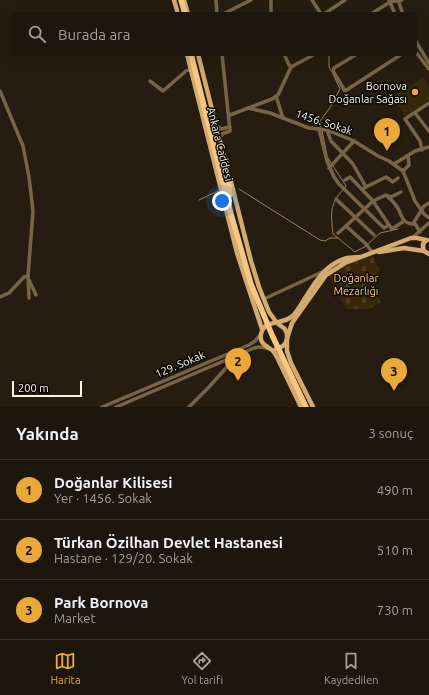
<!DOCTYPE html>
<html lang="tr">
<meta charset="utf-8">
<style>
body{margin:0;font-family:Ubuntu,sans-serif;background:#251f15;color:#f1f3f6}
.scale{position:absolute;left:12px;bottom:10px;width:70px;box-sizing:border-box;padding-left:4px;border:2px solid #f8f2e9;border-top:0;font-size:11px;line-height:14px;white-space:nowrap;color:#f8f2e9;-webkit-text-stroke:3px #0c0804;paint-order:stroke}
.you{position:absolute;left:222px;top:201px;width:14px;height:14px;margin:-10px;border:3px solid #fff;border-radius:50%;background:#1a73e8;box-shadow:0 0 0 6px #1a73e833}
.badge{display:grid;place-items:center;width:26px;height:26px;border-radius:50%;background:#eba93a;color:#111;font-size:13px;font-weight:700}
.pin{position:absolute;translate:-50% -33px;filter:drop-shadow(0 1px 2px #0008)}
.pin::after{content:'';position:absolute;top:21px;width:14px;height:12px;background:inherit;clip-path:polygon(0 0,100% 0,50% 100%)}
.list{margin:0;padding:0;list-style:none}
h2{display:flex;justify-content:space-between;align-items:center;height:52px;margin:0;padding:0 16px;font-size:17px}
h2 small{font-size:13px;font-weight:400;color:#a09f9d}
.list li{display:grid;grid-template-columns:26px 1fr auto;gap:12px;align-items:center;box-sizing:border-box;height:60px;padding:0 16px;border-top:1px solid #3a352d}
.list b{display:block;font-size:15px;white-space:nowrap}
.list p{margin:0;font-size:13px;white-space:nowrap;color:#a09f9d}
.list em{font-size:13px;font-style:normal;color:#a09f9d}
.icon{flex:none;width:22px;height:22px;fill:none;stroke:currentColor;stroke-width:2;stroke-linecap:round;stroke-linejoin:round}
.map{position:relative;flex:none;width:429px;height:407px;overflow:hidden}
.search{position:absolute;background:#1c160c;box-shadow:0 4px 16px #0002;left:12px;right:12px;top:12px;height:44px;display:flex;align-items:center;gap:10px;box-sizing:border-box;padding:0 14px;border-radius:4px;color:#a09f9d;font-size:15px}
.sheet{height:232px;background:#1c160c}
nav{display:flex;justify-content:space-around;align-items:center;box-sizing:border-box;height:56px;border-top:1px solid #3a352d;background:#1c160c;font-size:11px;color:#a09f9d}
nav a{display:grid;justify-items:center;gap:2px}
nav .on{color:#eba93a}
.map>svg:first-child{display:block}
.cemetery{fill:url(#cemetery-stones)}
.park{fill:#38270a}
.lines{fill:none;stroke-linecap:round;stroke-linejoin:round}
.stream{stroke:#9b8157;stroke-width:1}
.minor{stroke:#786549;stroke-width:3.5}
.major{stroke:#d3ab70;stroke-width:4.5}
.highway{stroke:#f7c780;stroke-width:5.5}
.poi-dot{fill:#eba93a;stroke:#0c0804;stroke-width:1.5}
.labels{text-anchor:middle;stroke-width:3;stroke-linejoin:round;paint-order:stroke}
.poi-label{font-size:11px;fill:#f8f2e9;stroke:#0c0804;text-anchor:end}
.street-label{font-size:11px;fill:#f8f2e9;stroke:#0c0804}
.park-label{font-size:11px;fill:#fdcb81;stroke:#0c0804}
</style>
<div class="map">
<svg width="429" height="407" viewBox="0 0 429 407">
<defs>
<pattern id="cemetery-stones" width="16" height="16" patternUnits="userSpaceOnUse"><rect width="16" height="16" fill="#38270a"/><path d="M2 7V4a2 2 0 0 1 4 0v3zM10 15v-3a2 2 0 0 1 4 0v3z" fill="#4c3c22"/></pattern>
</defs>
<rect width="100%" height="100%" fill="#261d10"/>
<!-- cemetery -->
<polygon class="cemetery" points="371,256 374,257 379,269 376,283 380,303 368,309 346,309 329,276 348,264"/>
<!-- park -->
<polygon class="park" points="423,77 429,87 429,100 405,116 393,97"/>
<g class="lines">
<!-- stream -->
<g class="stream">
<polyline points="329,54 329,67 331,71"/>
<polyline points="321,127 320,121 331,106 340,89 333,74"/>
<polyline points="322,131 327,155"/>
<polyline points="328,158 331,163"/>
<polyline points="333,166 346,186 345,188"/>
<polyline points="239,189 320,240 325,241 330,238 338,238"/>
<path d="M343,190c-14,14 -12,25 -10,44l22,18 11,-6"/>
<polyline points="199,200 220,190"/>
<polyline points="368,244 380,233 398,229"/>
</g>
<!-- minor -->
<g class="minor">
<polyline points="216,0 217,14"/>
<polyline points="312,0 321,14"/>
<polyline points="389,0 395,14"/>
<polyline points="398,0 403,14"/>
<polyline points="223,14 251,0"/>
<polyline points="271,14 271,0"/>
<polyline points="324,14 345,0"/>
<polyline points="371,14 390,2 402,0"/>
<polyline points="415,40 429,63"/>
<polyline points="415,51 429,69"/>
<polyline points="284,54 289,65 291,67"/>
<polyline points="357,54 334,68 333,71 345,91 402,54"/>
<polyline points="150,81 163,91 186,71 191,69"/>
<polyline points="0,91 23,146 29,177 33,211 28,276 29,298"/>
<polyline points="276,96 283,118"/>
<polyline points="248,108 270,113 309,128 327,130 354,141 378,156 389,161 403,171 415,201 424,214 429,218"/>
<polyline points="415,113 429,131"/>
<polyline points="230,115 272,99 278,95 291,67 315,54"/>
<polyline points="217,126 221,129 230,127"/>
<polyline points="319,129 327,161 334,177 339,184 384,228 389,225 392,229 404,221"/>
<polyline points="327,130 331,141 353,164 366,187"/>
<polyline points="220,138 222,134 230,131 222,54"/>
<polyline points="422,150 420,141 405,119 429,103"/>
<polyline points="394,164 415,151 429,147"/>
<polyline points="329,168 354,141"/>
<polyline points="403,171 409,165 408,156"/>
<polyline points="345,180 350,177 352,179 373,201 389,225"/>
<polyline points="364,188 386,177 393,182 398,178"/>
<path d="M388,197c4,3 8,8 11,13 3,8 5,14 15,14"/>
<polyline points="336,199 374,235"/>
<polyline points="420,232 414,222 424,206 429,203"/>
<polyline points="338,233 346,226"/>
<polyline points="412,238 429,223"/>
<polyline points="372,252 366,244 346,226 373,201 386,195 391,197 401,192"/>
<polyline points="29,280 36,295"/>
<polyline points="0,297 9,293 24,277 28,276"/>
<polyline points="264,299 324,271"/>
<polyline points="102,407 249,345 255,341 261,334"/>
<polyline points="116,407 254,348 259,347 267,348"/>
<polyline points="189,407 209,387 234,359 232,355"/>
</g>
<!-- major -->
<g class="major">
<polyline points="174,0 178,14"/>
<polyline points="184,0 188,14"/>
<polyline points="187,54 237,253 262,329"/>
<polyline points="198,54 225,161"/>
<polyline points="230,178 251,261 259,287 269,312 277,323 285,329 287,334 287,351 291,363 313,407"/>
<path d="M427,240c-4,2 -5,6 -3,11l5,3"/>
<polyline points="379,252 404,248 424,251"/>
<polyline points="276,349 283,346 286,342 292,323 326,275 345,263 411,238 417,238 426,240"/>
<path d="M301,407l-24,-50c-1,-2 -3,-5 -5,-7 -6,-4 -13,-7 -11,-16 3,-15 21,-9 30,-17 5,-3 8,-10 11,-14 11,-17 21,-37 42,-44 4,-2 10,-1 15,-2"/>
</g>
<!-- highway -->
<g class="highway">
<polyline points="181,0 185,14"/>
<polyline points="191,54 231,214 251,284 272,335 306,407"/>
<polyline points="225,159 230,195"/>
</g>
</g>
<!-- markers -->
<circle class="poi-dot" cx="415" cy="92" r="4"/>
<g class="labels">
<!-- poi labels -->
<g class="poi-label">
<text x="407" y="90">Bornova<tspan x="407" dy="13">Doğanlar Sağası</tspan></text>
</g>
<!-- street labels -->
<g class="street-label">
<text transform="translate(324 122) rotate(18)" y="4">1456. Sokak</text>
<text transform="translate(220 144) rotate(76)" y="4">Ankara Caddesi</text>
<text transform="translate(180 364) rotate(-23)" y="4">129. Sokak</text>
</g>
<!-- park labels -->
<g class="park-label">
<text x="356" y="282">Doğanlar<tspan x="356" dy="13">Mezarlığı</tspan></text>
</g>
</g>
</svg>
<div class="scale">200 m</div>
<div class="you"></div>
<div class="pin badge" style="left:387px;top:151px">1</div>
<div class="pin badge" style="left:238px;top:381px">2</div>
<div class="pin badge" style="left:394px;top:391px">3</div>
<div class="search"><svg class="icon" aria-label="search" viewBox="0 0 24 24"><circle cx="10" cy="10" r="6"/><path d="M15 15l6 6"/></svg>Burada ara</div>
</div>
<section class="sheet">
<h2>Yakında<small>3 sonuç</small></h2>
<ul class="list">
<li><span class="badge">1</span><div><b>Doğanlar Kilisesi</b><p>Yer · 1456. Sokak</p></div><em>490 m</em></li>
<li><span class="badge">2</span><div><b>Türkan Özilhan Devlet Hastanesi</b><p>Hastane · 129/20. Sokak</p></div><em>510 m</em></li>
<li><span class="badge">3</span><div><b>Park Bornova</b><p>Market</p></div><em>730 m</em></li>
</ul>
</section>
<nav>
<a class="on"><svg class="icon" aria-label="map" viewBox="0 0 24 24"><path d="M3 6l6-2 6 2 6-2v14l-6 2-6-2-6 2zM9 4v14M15 6v14"/></svg>Harita</a>
<a><svg class="icon" aria-label="directions" viewBox="0 0 24 24"><path d="M12 3l9 9-9 9-9-9zM9 14v-3h6M13 9l2 2-2 2"/></svg>Yol tarifi</a>
<a><svg class="icon" aria-label="saved" viewBox="0 0 24 24"><path d="M7 4h10v16l-5-4-5 4z"/></svg>Kaydedilen</a>
</nav>
